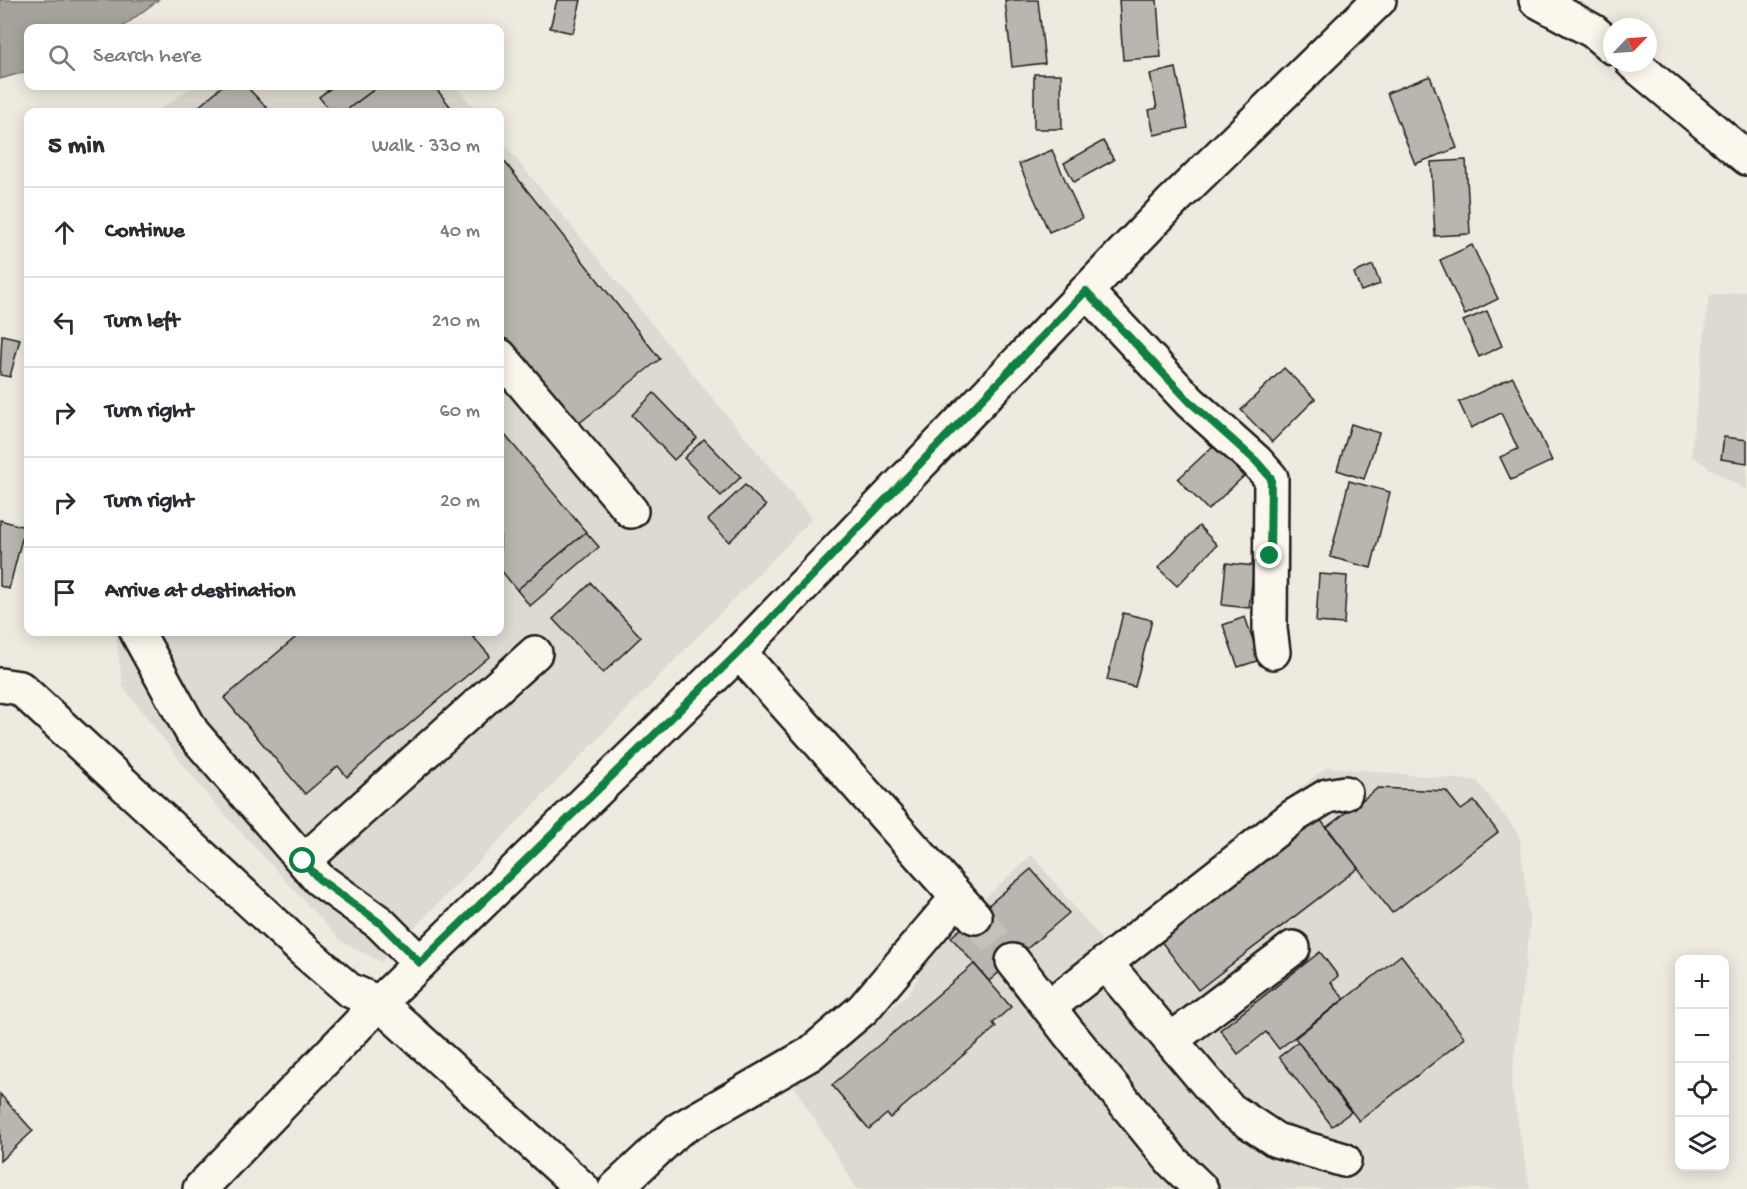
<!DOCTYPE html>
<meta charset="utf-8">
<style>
body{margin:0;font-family:"Gochi Hand",sans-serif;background:#f7f7f7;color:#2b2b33}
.controls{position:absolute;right:18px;bottom:18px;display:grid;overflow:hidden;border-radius:12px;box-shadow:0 3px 15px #0003}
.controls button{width:54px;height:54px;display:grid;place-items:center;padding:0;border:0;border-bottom:2px solid #e1e1e2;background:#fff;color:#2b2b33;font:30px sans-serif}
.compass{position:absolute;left:1603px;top:18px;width:54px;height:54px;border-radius:50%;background:#fff;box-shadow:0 3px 15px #0003;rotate:65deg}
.stop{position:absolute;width:18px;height:18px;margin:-14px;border:4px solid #0b8043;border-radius:50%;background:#fff}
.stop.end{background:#0b8043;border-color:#fff;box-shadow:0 2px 6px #0008}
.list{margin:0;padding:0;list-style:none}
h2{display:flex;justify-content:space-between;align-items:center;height:78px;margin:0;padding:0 24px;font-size:26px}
h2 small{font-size:20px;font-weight:400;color:#7c7c81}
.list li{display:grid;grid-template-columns:39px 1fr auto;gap:18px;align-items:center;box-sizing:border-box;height:90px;padding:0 24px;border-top:2px solid #e1e1e2}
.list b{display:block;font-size:22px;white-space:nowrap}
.list em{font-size:20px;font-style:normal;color:#7c7c81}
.icon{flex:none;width:33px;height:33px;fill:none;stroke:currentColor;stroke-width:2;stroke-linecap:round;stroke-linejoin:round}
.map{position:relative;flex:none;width:1747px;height:1189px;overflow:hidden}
.search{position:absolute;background:#fff;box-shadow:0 3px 15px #0003;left:24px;top:24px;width:480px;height:66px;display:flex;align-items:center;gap:15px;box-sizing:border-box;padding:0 21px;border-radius:12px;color:#7c7c81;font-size:22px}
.panel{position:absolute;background:#fff;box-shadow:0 3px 15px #0003;left:24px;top:108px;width:480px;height:528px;border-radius:12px}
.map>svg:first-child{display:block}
.built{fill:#dedad1}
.water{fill:#a6a39d;stroke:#6f6d69;stroke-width:1.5}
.building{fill:#b9b6af;stroke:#1c1c1c;stroke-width:1.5}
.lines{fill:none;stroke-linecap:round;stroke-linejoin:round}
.minor-tunnel{stroke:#c4c1b8;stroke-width:33;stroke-dasharray:33 16;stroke-linecap:butt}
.minor-casing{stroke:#1c1c1c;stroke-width:38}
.minor{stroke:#fbf7ec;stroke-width:33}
.route{stroke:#0b8043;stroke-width:8}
</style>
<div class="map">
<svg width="1747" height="1189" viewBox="0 0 1747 1189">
<rect width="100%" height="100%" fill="#eeeadf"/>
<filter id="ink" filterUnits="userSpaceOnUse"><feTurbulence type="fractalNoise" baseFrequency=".0167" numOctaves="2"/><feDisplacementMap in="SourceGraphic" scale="12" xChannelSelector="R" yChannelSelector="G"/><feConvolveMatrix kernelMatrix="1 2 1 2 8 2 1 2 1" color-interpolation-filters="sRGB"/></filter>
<g filter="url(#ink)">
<!-- built -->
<g class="built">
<polygon points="193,86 455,86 478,112 156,112"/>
<polygon points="500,139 812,519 381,962 341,941 208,796 123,687 115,632 500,632"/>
<polygon points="1747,291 1747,490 1709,468 1691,455 1709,296"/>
<polygon points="1327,767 1477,781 1519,834 1530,926 1511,1084 1530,1189 857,1189 794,1086 909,993 940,939 1032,855 1104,943"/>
</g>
<!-- water -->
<polygon class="water" points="0,0 158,0 121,28 28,28 28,71 0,79"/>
<!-- building -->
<g class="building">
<polygon points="557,0 581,0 573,33 550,28"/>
<polygon points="1005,0 1038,0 1045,63 1012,67"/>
<polygon points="1119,0 1157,0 1161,57 1123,60"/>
<polygon points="1176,68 1188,128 1154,135 1149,110 1157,108 1150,74"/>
<polygon points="1034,74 1061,74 1062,129 1034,129"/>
<polygon points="1430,76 1457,148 1415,164 1387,93"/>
<polygon points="222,86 246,86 267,108 263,112 193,112"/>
<polygon points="334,86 379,86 344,112 331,112 319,97"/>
<polygon points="379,86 434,86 450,106 441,112 344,112"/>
<polygon points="1103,141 1114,160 1074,182 1064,163"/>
<polygon points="1052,150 1082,218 1049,232 1019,164"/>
<polygon points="500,156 660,359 573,428 500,335"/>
<polygon points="1466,160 1470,234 1435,236 1431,162"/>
<polygon points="1472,245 1498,299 1465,315 1440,260"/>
<polygon points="1373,265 1380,284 1361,291 1354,273"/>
<polygon points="1487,311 1502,346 1479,357 1463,321"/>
<polygon points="2,335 20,339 10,377 0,375"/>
<polygon points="1284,368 1315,399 1272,442 1241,410"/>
<polygon points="1513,377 1552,461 1511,480 1500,457 1518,449 1501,413 1471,428 1459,402"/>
<polygon points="654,393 697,438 674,460 632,415"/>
<polygon points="1351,424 1379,433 1364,479 1337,470"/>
<polygon points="500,429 586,532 517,590 500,569"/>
<polygon points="1724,437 1747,440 1747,463 1721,459"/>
<polygon points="704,439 741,477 721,496 684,458"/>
<polygon points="1214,445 1244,476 1208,510 1178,479"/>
<polygon points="1349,481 1390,492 1371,568 1330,557"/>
<polygon points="745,485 766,506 729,542 708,520"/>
<polygon points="0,520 25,527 9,589 0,586"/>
<polygon points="1199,526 1217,545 1177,586 1158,568"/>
<polygon points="586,532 599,547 530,606 517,590"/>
<polygon points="1226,563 1254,566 1249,608 1222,605"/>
<polygon points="1319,574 1347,576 1344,624 1316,622"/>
<polygon points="591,583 641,637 603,673 553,619"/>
<polygon points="1123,613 1152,620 1135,687 1107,680"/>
<polygon points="1245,617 1260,660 1238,667 1223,625"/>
<polygon points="302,632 469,632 490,656 347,777 338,766 305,794 224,698"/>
<polygon points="1378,788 1446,791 1461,810 1474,801 1498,832 1392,913 1327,827"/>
<polygon points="1319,818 1358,868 1198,990 1160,940"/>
<polygon points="1031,869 1069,913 989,981 951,937"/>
<polygon points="1320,952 1338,976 1331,982 1344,999 1279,1049 1266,1032 1238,1054 1220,1030"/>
<polygon points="1401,955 1465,1038 1359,1121 1295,1038"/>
<polygon points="974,964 1011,1007 993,1023 996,1027 890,1118 887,1114 869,1129 832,1085"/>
<polygon points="1298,1042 1351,1112 1332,1126 1279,1057"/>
<polygon points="0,1094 33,1131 0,1161"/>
</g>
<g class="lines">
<!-- minor-tunnel -->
<polyline class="minor-tunnel" points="975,917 1013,961"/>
<!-- minor casing -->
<g class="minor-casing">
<g id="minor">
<polyline points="1536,0 1593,31 1612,47"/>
<polyline points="1633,63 1747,158"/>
<polyline points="1086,291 1190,402 1256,461 1271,478 1270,629 1273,652"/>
<polyline points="500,356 631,511"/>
<polyline points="137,632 192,732 319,879 380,923 420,963"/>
<polyline points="739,652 975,917"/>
<polyline points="0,685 20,688 303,950 349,990 379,1003 583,1189"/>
<polyline points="304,861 535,653"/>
<polyline points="1013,961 1067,1031 1173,1162 1201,1189"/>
<polyline points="1105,963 1228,1108 1276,1140 1344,1160"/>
<polyline points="1049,1007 1294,816 1327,796 1345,793"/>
<polyline points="1171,1040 1293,948"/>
<polyline points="200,1189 379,1003 739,652 1173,201 1379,0"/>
<polyline points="615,1189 678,1130 810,1054 863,1009 957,898"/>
</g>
</g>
<!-- minor -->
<use href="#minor" class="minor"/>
</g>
</g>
<g class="lines" filter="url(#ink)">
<!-- route -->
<polyline class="route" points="303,861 319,879 380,923 420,963 739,652 1086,291 1190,402 1256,461 1271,478 1270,556"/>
</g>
</svg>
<div class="controls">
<button>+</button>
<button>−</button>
<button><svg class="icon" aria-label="locate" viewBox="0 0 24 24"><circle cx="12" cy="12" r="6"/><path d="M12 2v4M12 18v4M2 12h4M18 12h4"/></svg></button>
<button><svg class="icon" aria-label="layers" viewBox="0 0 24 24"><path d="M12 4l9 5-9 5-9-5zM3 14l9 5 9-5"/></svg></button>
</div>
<svg class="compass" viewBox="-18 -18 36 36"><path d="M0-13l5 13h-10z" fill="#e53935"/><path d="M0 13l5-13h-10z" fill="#7c7c81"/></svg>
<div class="stop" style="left:303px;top:861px"></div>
<div class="stop end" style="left:1270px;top:556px"></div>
<div class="search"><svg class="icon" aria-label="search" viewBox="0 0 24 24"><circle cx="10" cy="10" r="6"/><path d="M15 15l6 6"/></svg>Search here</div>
<section class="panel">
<h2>5 min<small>Walk · 330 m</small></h2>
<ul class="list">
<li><svg class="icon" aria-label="ahead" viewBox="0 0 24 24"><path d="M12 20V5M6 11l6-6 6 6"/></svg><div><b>Continue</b></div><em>40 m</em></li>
<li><svg class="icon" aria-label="left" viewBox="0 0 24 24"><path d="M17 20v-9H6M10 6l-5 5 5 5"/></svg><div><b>Turn left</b></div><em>210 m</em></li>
<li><svg class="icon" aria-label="right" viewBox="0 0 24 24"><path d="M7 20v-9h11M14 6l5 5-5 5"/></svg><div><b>Turn right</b></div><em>60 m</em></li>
<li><svg class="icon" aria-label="right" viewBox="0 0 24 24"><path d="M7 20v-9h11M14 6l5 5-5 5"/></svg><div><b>Turn right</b></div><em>20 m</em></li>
<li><svg class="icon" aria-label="arrive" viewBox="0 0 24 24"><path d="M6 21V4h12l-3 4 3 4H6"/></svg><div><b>Arrive at destination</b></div></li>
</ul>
</section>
</div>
